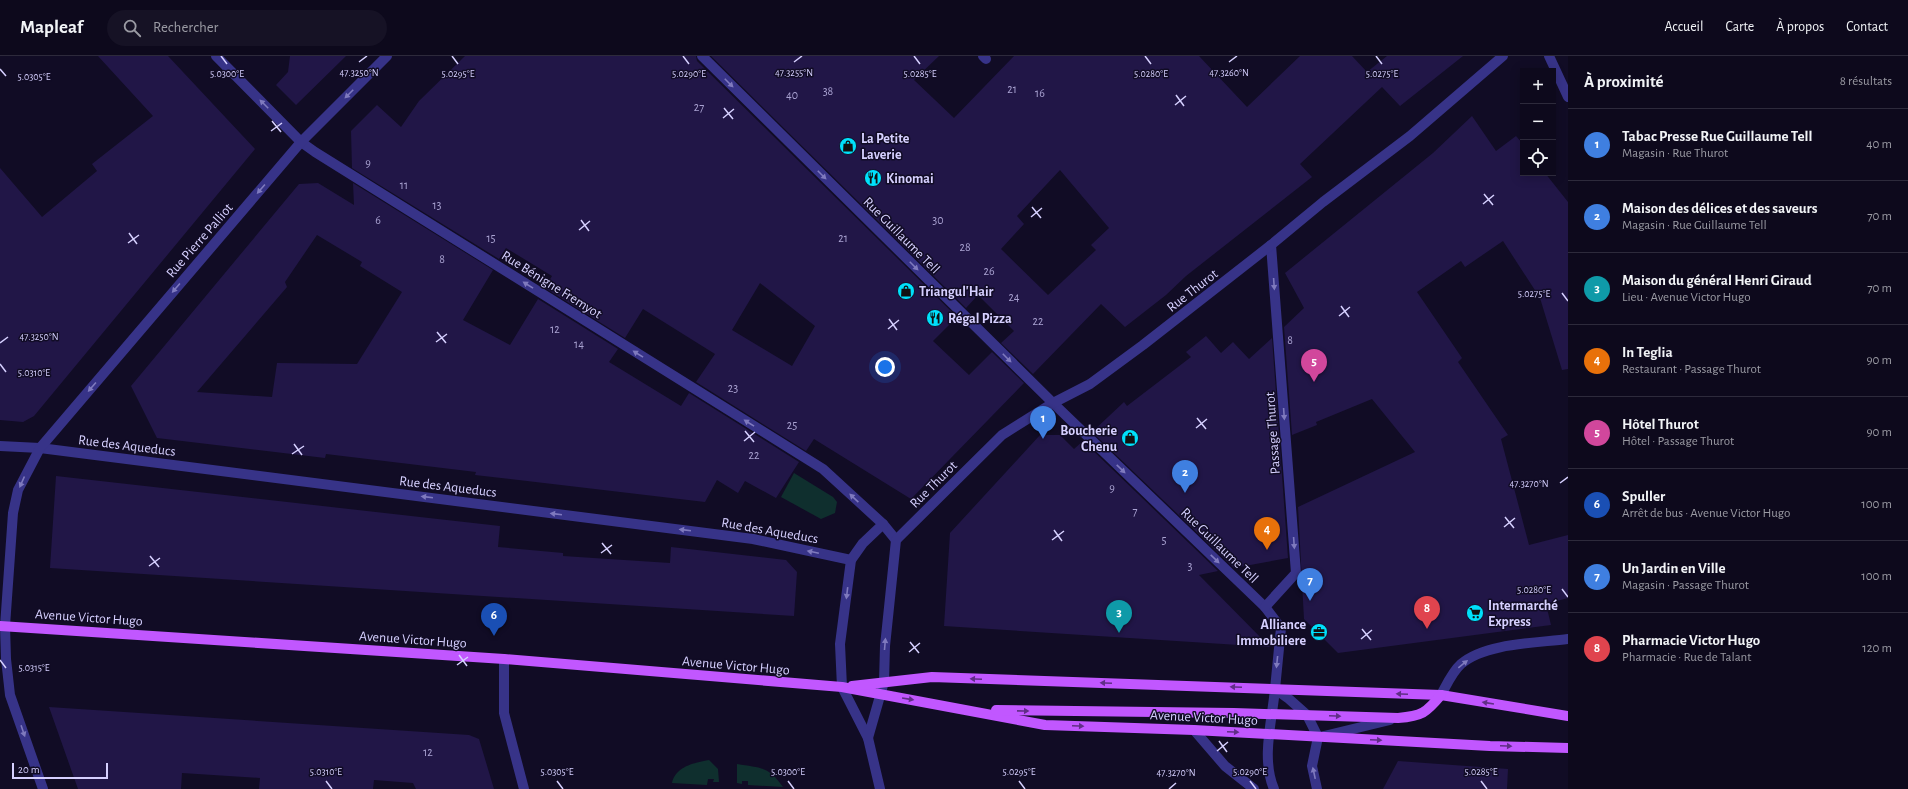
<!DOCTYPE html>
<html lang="fr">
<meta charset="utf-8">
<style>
body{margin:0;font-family:"Alegreya Sans",sans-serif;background:#161225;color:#f1f3f6}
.controls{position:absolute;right:12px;top:12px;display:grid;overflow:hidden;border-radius:0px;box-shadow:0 2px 10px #0003}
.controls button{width:36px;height:36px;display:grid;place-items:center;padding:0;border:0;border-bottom:1px solid #2d2a3b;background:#0d091c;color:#f1f3f6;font:20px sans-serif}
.scale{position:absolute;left:12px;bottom:10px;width:96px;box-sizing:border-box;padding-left:4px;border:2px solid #d6d0ff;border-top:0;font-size:11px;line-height:14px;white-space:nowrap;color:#d6d0ff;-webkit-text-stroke:3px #110c25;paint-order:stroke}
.you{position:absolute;left:885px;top:311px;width:14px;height:14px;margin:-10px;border:3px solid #fff;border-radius:50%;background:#1a73e8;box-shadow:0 0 0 6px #1a73e833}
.badge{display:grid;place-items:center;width:26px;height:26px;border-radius:50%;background:#d93025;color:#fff;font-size:13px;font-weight:700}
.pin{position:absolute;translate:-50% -33px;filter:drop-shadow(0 1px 2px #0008)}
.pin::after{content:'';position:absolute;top:21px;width:14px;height:12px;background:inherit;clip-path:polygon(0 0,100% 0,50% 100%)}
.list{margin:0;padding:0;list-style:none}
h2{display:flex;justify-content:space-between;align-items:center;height:52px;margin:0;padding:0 16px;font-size:17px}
h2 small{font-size:13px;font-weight:400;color:#9a9aa3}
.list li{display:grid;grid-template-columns:26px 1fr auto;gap:12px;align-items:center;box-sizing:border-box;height:72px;padding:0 16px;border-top:1px solid #2d2a3b}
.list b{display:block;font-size:15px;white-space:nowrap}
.list p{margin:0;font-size:13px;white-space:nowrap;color:#9a9aa3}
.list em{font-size:13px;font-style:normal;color:#9a9aa3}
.icon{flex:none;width:22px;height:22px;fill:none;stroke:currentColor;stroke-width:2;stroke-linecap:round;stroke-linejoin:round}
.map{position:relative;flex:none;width:1568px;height:733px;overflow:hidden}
header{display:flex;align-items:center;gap:24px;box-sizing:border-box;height:56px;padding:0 20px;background:#0d091c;border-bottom:1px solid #2d2a3b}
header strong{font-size:19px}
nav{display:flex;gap:22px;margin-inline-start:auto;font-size:14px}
.search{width:280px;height:36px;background:#161225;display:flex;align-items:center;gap:10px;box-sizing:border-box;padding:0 14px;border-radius:22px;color:#9a9aa3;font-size:15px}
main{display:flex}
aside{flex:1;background:#0d091c}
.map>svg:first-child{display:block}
.green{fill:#0f2f2e}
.building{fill:#211647;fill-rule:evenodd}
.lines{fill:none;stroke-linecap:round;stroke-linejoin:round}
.minor{stroke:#373388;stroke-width:10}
.major{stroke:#c157ff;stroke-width:10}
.oneway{fill:#7f7abe}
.oneway2{fill:#602e87}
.ticks{fill:none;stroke:#d6d0ff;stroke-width:1.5}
.labels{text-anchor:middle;stroke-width:3;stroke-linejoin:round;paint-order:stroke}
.number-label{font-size:12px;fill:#a9a2d1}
.poi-label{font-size:14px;font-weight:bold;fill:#d6d0ff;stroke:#110c25;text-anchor:start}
.street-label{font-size:14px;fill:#d6d0ff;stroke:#110c25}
.ticks-label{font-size:10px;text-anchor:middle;fill:#d6d0ff;stroke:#110c25;stroke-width:3;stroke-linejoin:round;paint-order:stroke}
</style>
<header>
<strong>Mapleaf</strong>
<div class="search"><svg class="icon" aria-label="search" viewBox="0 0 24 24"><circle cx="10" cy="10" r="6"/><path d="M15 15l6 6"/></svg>Rechercher</div>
<nav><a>Accueil</a><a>Carte</a><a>À propos</a><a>Contact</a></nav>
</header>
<main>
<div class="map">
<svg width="1568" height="733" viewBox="0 0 1568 733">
<rect width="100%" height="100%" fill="#110c25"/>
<!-- green -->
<g class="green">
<polygon points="794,417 833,441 837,446 835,457 821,463 781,441"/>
<path d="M709,704l9,9 1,13h-6l1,-3h-6l-1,6 -35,-2c4,-17 22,-20 37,-23z"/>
<path d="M737,708c23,4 32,2 46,23l-35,-2v-4h-6v3l-5,-1z"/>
</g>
<!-- building -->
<g class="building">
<polygon points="98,0 168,0 255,93 34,360 23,366 0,364 0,112 42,161 97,115 92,108 153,60"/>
<polygon points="290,0 346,0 296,49 276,29 288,16"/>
<path d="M465,0h231l1,5 260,256 -24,24 36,34 23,-23 32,31 -113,116 -97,-60 -8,12 -110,-69 19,-28 -72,-45 -18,29 -80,-50 7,-12 -46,-28 -7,11 -147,-91 -1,-37 26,-26 24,22 18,-26zM760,227l55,43 -23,40 -60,-36z"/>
<path d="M711,0h228l-25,24 40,38 60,-62h185l48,51 53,-51h52l15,16 20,-16h76l-63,50 -18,-19 -82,77 12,13 -126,99 -20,19 -41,32 -24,-23 -68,70 -32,-31 13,-12 -36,-36 -12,13zM1060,114l49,58 -18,17 5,5 -48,45 -47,-46 23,-25 -7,-8z"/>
<polygon points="1472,60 1496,95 1516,80 1523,88 1523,117 1545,117 1568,146 1568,313 1562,314 1540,242 1503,185 1465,211 1461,205 1417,236 1462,302 1458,306 1508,379 1501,383 1529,489 1568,479 1568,542 1546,548 1551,569 1338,597 1304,563 1298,451 1415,396 1372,343 1316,366 1317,369 1292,379 1284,271 1304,252 1285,217 1433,97"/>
<path d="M318,127l36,22 -1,-22 140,87 -30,50 47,25 28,-46 80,50 -9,13 72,44 8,-13 110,69 -23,36 -31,-17 -7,12 -21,-13 -12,22 -230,-27 1,-3 -150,-18 -1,4 -168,-20 -26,-52 168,-202zM317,179l45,27 -2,4 42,26 -45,72 -80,-1 -5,34 -75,-5 90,-105 -2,-5z"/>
<polygon points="1206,280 1221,297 1233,286 1249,303 1272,282 1288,502 1234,512 1092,376 1124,346 1127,350 1191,301 1186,296"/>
<polygon points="1040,379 1060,379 1074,393 1083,385 1218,515 1199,519 1270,591 944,570 950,477"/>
<polygon points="56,420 500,470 498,491 563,497 563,500 670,507 671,491 786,504 797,516 794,560 50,512"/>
<polygon points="49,651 469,679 479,683 494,733 416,733 413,727 374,724 373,733 259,733 260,722 182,717 181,733 78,733"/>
<polygon points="1398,705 1508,713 1507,733 1383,733"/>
</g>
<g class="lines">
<!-- minor -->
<g class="minor">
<polyline points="216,0 301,86 315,96 823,413 883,468 896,484"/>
<path d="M702,0l351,347 212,204 16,21c-2,20 -4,41 -6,61 -3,32 -14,70 -1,100"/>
<polyline points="983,0 986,3"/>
<polyline points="1549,0 1568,41"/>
<polyline points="0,390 40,392 753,483 851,504"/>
<polyline points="1265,551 1296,517 1271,189"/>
<polyline points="504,603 504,657 524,733"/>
<polyline points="1275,633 1289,643 1307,659 1318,681 1312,710 1317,733"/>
<path d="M1441,639c5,-9 11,-23 20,-31 24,-21 76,-21 107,-25"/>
<polyline points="1194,674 1225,710 1254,733"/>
<polyline points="1324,680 1390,664"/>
<polyline points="868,682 884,626 885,590 896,484 1002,379 1053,347 1090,328 1143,289 1271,189 1323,146 1410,80 1503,0"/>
<polyline points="43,733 10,639 6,603 5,570 13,457 18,434 40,392 301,86 387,0"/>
<polyline points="880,733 868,682 842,631 840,588 851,504 863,487 883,468"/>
</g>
<!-- major -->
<g class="major">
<polyline points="0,570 504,603 842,631 1045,669 1194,674 1490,690 1568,692"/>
<polyline points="852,630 932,621 1441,639 1568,660"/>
<path d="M996,654l238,3 164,5c24,-2 28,-5 43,-23"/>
</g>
</g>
<!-- one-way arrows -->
<defs><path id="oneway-solid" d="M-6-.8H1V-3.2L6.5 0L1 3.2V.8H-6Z"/></defs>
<g class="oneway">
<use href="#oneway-solid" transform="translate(729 27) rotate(45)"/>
<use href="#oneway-solid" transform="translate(349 38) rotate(135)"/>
<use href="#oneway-solid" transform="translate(264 48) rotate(-135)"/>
<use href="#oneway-solid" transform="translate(822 119) rotate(45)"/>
<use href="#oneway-solid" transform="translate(261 133) rotate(131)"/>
<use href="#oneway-solid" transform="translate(914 210) rotate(45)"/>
<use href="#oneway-solid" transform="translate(1274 228) rotate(86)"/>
<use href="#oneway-solid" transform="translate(528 229) rotate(-148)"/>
<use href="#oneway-solid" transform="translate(176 232) rotate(131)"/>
<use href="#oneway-solid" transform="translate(638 298) rotate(-148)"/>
<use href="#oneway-solid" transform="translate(1007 302) rotate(45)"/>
<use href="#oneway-solid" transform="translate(92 331) rotate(131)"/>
<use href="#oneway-solid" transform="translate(1284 358) rotate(86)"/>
<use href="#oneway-solid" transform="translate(749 367) rotate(-148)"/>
<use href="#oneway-solid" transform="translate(1121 413) rotate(44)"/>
<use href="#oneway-solid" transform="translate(22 426) rotate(114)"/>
<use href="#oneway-solid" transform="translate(427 441) rotate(-173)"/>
<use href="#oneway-solid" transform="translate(854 442) rotate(-137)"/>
<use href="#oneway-solid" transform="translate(556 458) rotate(-173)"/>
<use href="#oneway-solid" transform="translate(685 474) rotate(-173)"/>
<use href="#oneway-solid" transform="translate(1294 487) rotate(86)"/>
<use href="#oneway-solid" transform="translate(813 496) rotate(-168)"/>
<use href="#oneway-solid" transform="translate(1215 503) rotate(44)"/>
<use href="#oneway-solid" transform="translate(847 537) rotate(97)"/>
<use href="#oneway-solid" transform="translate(885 588) rotate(-85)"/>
<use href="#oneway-solid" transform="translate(1277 606) rotate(96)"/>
<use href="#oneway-solid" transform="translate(1463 608) rotate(-39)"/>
<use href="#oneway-solid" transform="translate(23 675) rotate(71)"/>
<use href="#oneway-solid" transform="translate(1314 717) rotate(-102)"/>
</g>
<g class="oneway2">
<use href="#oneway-solid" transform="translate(976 623) rotate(-178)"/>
<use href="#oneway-solid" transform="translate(1106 627) rotate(-178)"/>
<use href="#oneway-solid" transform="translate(1236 631) rotate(-177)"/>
<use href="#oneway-solid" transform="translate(1402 638) rotate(-178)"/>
<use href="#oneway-solid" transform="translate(908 643) rotate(9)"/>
<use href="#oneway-solid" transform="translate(1488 647) rotate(-171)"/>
<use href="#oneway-solid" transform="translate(1023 655) rotate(1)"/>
<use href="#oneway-solid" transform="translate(1335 660) rotate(2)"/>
<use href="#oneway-solid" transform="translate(1078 670) rotate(2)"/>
<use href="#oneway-solid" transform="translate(1233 676) rotate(3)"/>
<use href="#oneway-solid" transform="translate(1376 684) rotate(3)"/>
<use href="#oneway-solid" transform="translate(1506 690) rotate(2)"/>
</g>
<!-- ticks -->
<path class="ticks" d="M221,0l6,8M452,0l6,8M683,0l6,8M914,0l6,8M1145,0l6,8M1376,0l6,8M359,6l8,-6M794,6l8,-6M1229,6l8,-6M0,13l6,7M1176,39l8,11M1175,49l11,-9M724,52l9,11M723,62l11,-9M272,65l9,11M271,75l11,-8M1484,138l9,11M1483,148l11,-9M1032,151l9,11M1031,161l11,-9M581,164l8,11M579,174l11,-9M129,177l8,11M128,187l11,-8M1562,237l6,8M1341,250l8,11M1339,260l11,-9M889,263l8,11M888,273l11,-9M437,276l9,11M436,286l11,-8M0,287l8,-6M0,308l6,8M1197,362l9,11M1196,372l11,-9M745,375l9,11M744,385l11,-9M294,388l8,11M292,398l12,-8M1560,427l8,-6M1505,461l9,11M1504,471l11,-9M1054,474l8,11M1052,484l12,-9M602,487l9,11M601,497l11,-8M150,500l9,11M149,510l11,-8M1562,533l6,8M1362,573l9,11M1361,583l11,-9M910,586l9,11M909,596l11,-9M459,599l8,11M0,604l6,8M457,609l11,-8M1219,685l8,11M1217,695l11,-9M326,725l6,8M557,725l6,8M788,725l6,8M1019,725l6,8M1250,725l6,8M1481,725l6,8M1169,733l7,-6"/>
<!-- icons -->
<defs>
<g id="shop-disc" transform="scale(0.9)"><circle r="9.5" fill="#00e0fb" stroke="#110c25"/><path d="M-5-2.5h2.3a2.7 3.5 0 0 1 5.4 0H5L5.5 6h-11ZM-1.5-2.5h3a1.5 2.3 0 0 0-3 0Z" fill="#111"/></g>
<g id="restaurant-disc" transform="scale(0.9)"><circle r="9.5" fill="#00e0fb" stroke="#110c25"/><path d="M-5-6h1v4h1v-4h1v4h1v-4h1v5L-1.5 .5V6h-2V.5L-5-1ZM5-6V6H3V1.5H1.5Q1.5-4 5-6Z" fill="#111"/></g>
<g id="supermarket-disc" transform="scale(0.9)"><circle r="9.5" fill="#00e0fb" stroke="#110c25"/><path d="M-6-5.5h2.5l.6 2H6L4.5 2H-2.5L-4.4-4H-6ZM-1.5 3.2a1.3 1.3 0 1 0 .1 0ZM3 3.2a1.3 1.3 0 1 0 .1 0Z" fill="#111"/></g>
<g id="office-disc" transform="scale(0.9)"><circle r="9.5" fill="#00e0fb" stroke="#110c25"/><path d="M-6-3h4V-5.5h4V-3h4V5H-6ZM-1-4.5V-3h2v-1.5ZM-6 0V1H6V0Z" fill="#111"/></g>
</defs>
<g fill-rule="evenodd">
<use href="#shop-disc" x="848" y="90"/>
<use href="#restaurant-disc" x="873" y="122"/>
<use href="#shop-disc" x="906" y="235"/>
<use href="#restaurant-disc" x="935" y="262"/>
<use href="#shop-disc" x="1130" y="382"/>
<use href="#supermarket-disc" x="1475" y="557"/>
<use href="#office-disc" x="1319" y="576"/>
</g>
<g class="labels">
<!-- number labels -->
<g class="number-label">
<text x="1012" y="37">21</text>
<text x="828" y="39">38</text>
<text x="1040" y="41">16</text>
<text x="792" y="43">40</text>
<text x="699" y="55">27</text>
<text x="368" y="111">9</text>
<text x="404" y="133">11</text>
<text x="437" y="153">13</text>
<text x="378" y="168">6</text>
<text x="938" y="168">30</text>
<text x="491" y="186">15</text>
<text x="843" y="186">21</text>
<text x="965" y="195">28</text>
<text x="442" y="207">8</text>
<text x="989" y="219">26</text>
<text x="1014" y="245">24</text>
<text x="1038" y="269">22</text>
<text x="555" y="277">12</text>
<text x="1290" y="288">8</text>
<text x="579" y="292">14</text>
<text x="733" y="336">23</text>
<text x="792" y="373">25</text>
<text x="754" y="403">22</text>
<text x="1112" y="436">9</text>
<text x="1135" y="459">7</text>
<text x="1164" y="488">5</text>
<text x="1190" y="514">3</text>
<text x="428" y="700">12</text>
</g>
<!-- poi labels -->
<g class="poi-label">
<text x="861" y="87">La Petite<tspan x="861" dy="16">Laverie</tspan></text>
<text x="886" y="127">Kinomai</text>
<text x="919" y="240">Triangul'Hair</text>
<text x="948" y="267">Régal Pizza</text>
<text x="1117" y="379" text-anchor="end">Boucherie<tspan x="1117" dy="16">Chenu</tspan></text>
<text x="1488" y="554">Intermarché<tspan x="1488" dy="16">Express</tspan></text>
<text x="1306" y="573" text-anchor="end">Alliance<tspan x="1306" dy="16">Immobiliere</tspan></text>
</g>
<!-- street labels -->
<g class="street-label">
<text transform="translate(902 179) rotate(45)" y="5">Rue Guillaume Tell</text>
<text transform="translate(199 184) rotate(-49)" y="5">Rue Pierre Palliot</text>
<text transform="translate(552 228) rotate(32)" y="5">Rue Bénigne Fremyot</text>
<text transform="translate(1192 234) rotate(-38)" y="5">Rue Thurot</text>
<text transform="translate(1272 377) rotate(-94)" y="5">Passage Thurot</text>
<text transform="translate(127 389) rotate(7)" y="5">Rue des Aqueducs</text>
<text transform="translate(933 428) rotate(-45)" y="5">Rue Thurot</text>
<text transform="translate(448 430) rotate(7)" y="5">Rue des Aqueducs</text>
<text transform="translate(770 474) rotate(10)" y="5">Rue des Aqueducs</text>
<text transform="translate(1220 489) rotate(44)" y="5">Rue Guillaume Tell</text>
<text transform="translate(89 561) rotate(4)" y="5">Avenue Victor Hugo</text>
<text transform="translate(413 583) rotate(4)" y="5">Avenue Victor Hugo</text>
<text transform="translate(736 609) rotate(5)" y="5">Avenue Victor Hugo</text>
<text transform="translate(1204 661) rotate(3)" y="5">Avenue Victor Hugo</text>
</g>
</g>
<g class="ticks-label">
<text x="359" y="20">47.3250°N</text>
<text x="794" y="20">47.3255°N</text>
<text x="1229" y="20">47.3260°N</text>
<text x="227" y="21">5.0300°E</text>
<text x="458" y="21">5.0295°E</text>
<text x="689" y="21">5.0290°E</text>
<text x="920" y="21">5.0285°E</text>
<text x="1151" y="21">5.0280°E</text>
<text x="1382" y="21">5.0275°E</text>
<text x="34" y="24">5.0305°E</text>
<text x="1534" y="241">5.0275°E</text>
<text x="39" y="284">47.3250°N</text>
<text x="34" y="320">5.0310°E</text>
<text x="1529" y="431">47.3270°N</text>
<text x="1534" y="537">5.0280°E</text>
<text x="34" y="615">5.0315°E</text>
<text x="326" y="719">5.0310°E</text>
<text x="557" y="719">5.0305°E</text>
<text x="788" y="719">5.0300°E</text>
<text x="1019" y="719">5.0295°E</text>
<text x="1250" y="719">5.0290°E</text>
<text x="1481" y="719">5.0285°E</text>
<text x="1176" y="720">47.3270°N</text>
</g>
</svg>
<div class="controls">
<button>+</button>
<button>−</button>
<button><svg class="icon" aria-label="locate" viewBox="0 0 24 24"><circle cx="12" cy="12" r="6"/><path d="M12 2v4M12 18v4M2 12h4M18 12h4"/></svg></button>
</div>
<div class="scale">20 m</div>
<div class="you"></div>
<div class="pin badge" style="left:1043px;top:383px;background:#3f7fe0">1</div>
<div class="pin badge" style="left:1185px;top:437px;background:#3f7fe0">2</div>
<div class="pin badge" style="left:1119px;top:577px;background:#0f9aa8">3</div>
<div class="pin badge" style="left:1267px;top:494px;background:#e8710a">4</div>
<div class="pin badge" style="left:1314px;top:326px;background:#d1479c">5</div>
<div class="pin badge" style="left:494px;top:580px;background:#1a4fb4">6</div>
<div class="pin badge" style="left:1310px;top:545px;background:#3f7fe0">7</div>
<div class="pin badge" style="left:1427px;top:573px;background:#e0444e">8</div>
</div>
<aside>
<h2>À proximité<small>8 résultats</small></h2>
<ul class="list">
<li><span class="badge" style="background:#3f7fe0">1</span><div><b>Tabac Presse Rue Guillaume Tell</b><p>Magasin · Rue Thurot</p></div><em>40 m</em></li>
<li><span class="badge" style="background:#3f7fe0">2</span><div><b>Maison des délices et des saveurs</b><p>Magasin · Rue Guillaume Tell</p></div><em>70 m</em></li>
<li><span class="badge" style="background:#0f9aa8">3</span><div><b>Maison du général Henri Giraud</b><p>Lieu · Avenue Victor Hugo</p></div><em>70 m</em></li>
<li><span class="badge" style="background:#e8710a">4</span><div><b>In Teglia</b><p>Restaurant · Passage Thurot</p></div><em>90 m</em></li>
<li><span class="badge" style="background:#d1479c">5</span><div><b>Hôtel Thurot</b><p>Hôtel · Passage Thurot</p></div><em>90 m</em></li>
<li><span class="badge" style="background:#1a4fb4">6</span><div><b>Spuller</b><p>Arrêt de bus · Avenue Victor Hugo</p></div><em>100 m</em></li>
<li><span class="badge" style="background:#3f7fe0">7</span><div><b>Un Jardin en Ville</b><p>Magasin · Passage Thurot</p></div><em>100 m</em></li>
<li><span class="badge" style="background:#e0444e">8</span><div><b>Pharmacie Victor Hugo</b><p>Pharmacie · Rue de Talant</p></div><em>120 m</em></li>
</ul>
</aside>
</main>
